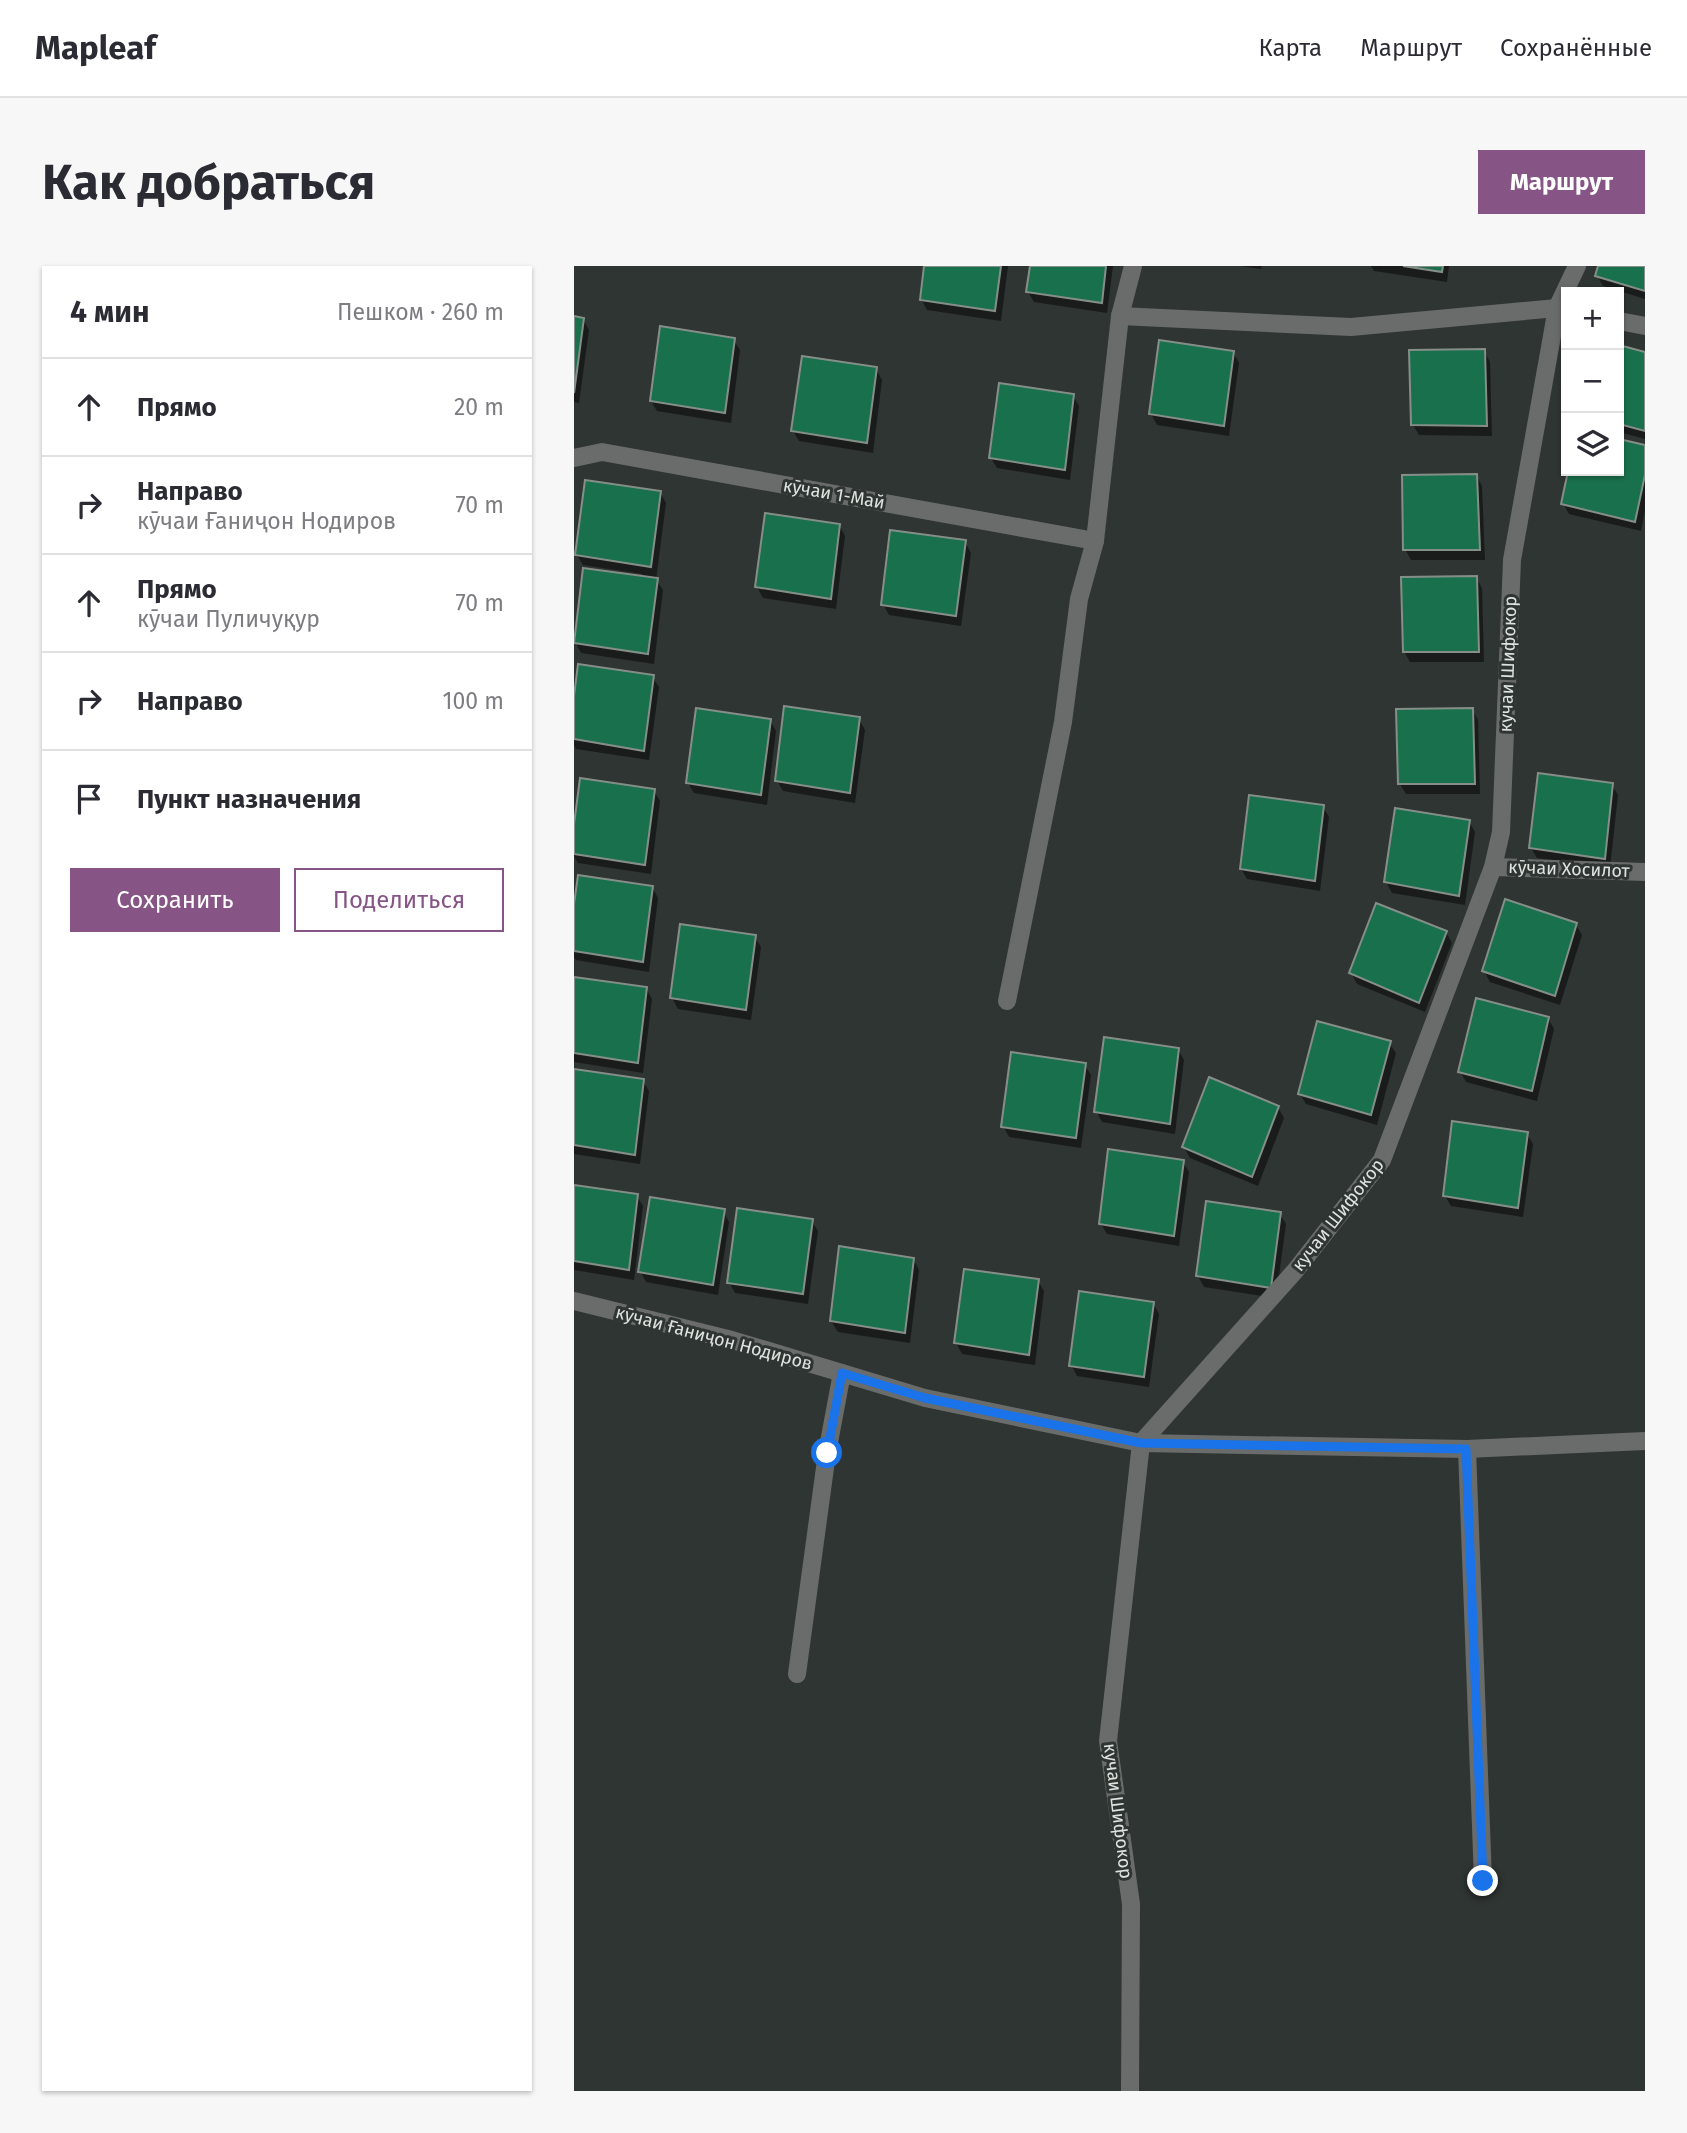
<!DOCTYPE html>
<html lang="ru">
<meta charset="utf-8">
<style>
body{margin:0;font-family:"Fira Sans",sans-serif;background:#f7f7f7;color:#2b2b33}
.controls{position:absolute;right:21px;top:21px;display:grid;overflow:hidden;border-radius:0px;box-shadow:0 2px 5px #0004}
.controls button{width:63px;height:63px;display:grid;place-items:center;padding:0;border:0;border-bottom:2px solid #e1e1e2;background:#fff;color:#2b2b33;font:35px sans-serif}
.stop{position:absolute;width:21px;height:21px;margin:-16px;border:5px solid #1a73e8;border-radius:50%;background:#fff}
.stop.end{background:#1a73e8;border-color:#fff;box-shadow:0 2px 7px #0008}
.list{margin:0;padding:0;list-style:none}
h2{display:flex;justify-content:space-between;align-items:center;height:91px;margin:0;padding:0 28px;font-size:30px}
h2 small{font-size:23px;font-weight:400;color:#7c7c81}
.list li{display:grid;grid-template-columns:46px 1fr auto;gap:21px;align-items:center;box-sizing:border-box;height:98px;padding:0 28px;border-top:2px solid #e1e1e2}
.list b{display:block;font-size:26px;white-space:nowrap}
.list p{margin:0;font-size:23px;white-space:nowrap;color:#7c7c81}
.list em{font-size:23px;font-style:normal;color:#7c7c81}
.actions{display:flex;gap:14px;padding:21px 28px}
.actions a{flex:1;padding:16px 0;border:2px solid #875585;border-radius:0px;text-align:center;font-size:24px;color:#875585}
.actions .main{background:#875585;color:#fff}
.icon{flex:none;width:38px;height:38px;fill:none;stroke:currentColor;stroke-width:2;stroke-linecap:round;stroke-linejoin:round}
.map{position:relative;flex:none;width:1071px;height:1825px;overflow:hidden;border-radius:0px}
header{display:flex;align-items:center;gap:42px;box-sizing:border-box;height:98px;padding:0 35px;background:#fff;border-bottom:2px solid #e1e1e2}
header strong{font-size:33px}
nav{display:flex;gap:38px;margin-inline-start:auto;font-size:24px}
.intro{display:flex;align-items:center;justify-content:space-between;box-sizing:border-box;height:168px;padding:0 42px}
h1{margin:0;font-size:49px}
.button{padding:18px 32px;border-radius:0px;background:#875585;color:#fff;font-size:24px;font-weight:700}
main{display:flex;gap:42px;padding:0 42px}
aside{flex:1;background:#fff;border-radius:0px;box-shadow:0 2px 5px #0004}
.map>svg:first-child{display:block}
.shadow{fill:#0007}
.building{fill:#19704d;stroke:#868e89;stroke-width:2}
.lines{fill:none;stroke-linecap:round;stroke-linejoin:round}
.minor{stroke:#696c6a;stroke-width:18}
.tertiary{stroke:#696c6a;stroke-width:18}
.route{stroke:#1a73e8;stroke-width:9}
.labels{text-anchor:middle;stroke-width:6;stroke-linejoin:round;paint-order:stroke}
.street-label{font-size:18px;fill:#dee3e0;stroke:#2f3532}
</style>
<header>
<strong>Mapleaf</strong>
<nav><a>Карта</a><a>Маршрут</a><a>Сохранённые</a></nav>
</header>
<div class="intro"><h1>Как добраться</h1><a class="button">Маршрут</a></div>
<main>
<aside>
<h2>4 мин<small>Пешком · 260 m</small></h2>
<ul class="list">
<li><svg class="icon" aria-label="ahead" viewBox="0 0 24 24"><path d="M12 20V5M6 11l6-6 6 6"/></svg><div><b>Прямо</b></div><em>20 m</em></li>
<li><svg class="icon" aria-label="right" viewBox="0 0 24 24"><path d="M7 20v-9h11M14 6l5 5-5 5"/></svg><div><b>Направо</b><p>кӯчаи Ғаниҷон Нодиров</p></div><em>70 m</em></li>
<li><svg class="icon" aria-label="ahead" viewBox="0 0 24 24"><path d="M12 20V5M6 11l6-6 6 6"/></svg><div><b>Прямо</b><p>кӯчаи Пуличуқур</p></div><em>70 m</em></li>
<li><svg class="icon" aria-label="right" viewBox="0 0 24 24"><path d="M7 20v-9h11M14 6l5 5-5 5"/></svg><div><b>Направо</b></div><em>100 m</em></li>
<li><svg class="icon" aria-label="arrive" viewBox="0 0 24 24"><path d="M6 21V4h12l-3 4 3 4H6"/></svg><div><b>Пункт назначения</b></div></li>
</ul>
<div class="actions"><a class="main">Сохранить</a><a>Поделиться</a></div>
</aside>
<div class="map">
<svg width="1071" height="1825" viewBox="0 0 1071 1825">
<rect width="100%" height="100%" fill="#2f3532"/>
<!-- shadow -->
<g class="shadow">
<polygon points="352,0 434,0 427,55 353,44 347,33"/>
<polygon points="457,0 539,0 533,47 460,36 454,26"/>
<polygon points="666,0 688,0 687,3"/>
<polygon points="797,0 875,0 873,16 800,5"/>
<polygon points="1025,0 1071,0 1071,33 1029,20 1023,9"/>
<polygon points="0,52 9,53 15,64 5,137 0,136"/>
<polygon points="159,73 166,84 157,157 83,145 77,135"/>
<polygon points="1045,81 1071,88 1071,173 1045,166"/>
<polygon points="910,85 916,96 918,170 845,169 839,159"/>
<polygon points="659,86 665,97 655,170 583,159 577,148"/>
<polygon points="302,103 308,114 299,187 225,175 219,165"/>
<polygon points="499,130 505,140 496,214 423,202 417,192"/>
<polygon points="1045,175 1071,181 1071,244 1067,265 995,248 989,237 996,205 1045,205"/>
<polygon points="902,209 908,220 911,294 837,294 831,283"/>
<polygon points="86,226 92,237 82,314 89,324 80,398 7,387 1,376 68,312 68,308 9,299 3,289"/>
<polygon points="265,259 271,270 262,343 189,332 183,321"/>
<polygon points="391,276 397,287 387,360 315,349 309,338"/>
<polygon points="902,311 908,322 910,396 836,396 830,385"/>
<polygon points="78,410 85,421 75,494 2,483 0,479 0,444"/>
<polygon points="898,443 904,454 906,528 832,528 826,518"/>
<polygon points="285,453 291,464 281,537 209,525 203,515"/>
<polygon points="196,454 202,465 193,539 120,527 114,517"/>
<polygon points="1038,519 1044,529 1036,602 963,592 957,582"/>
<polygon points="80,525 86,535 77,608 4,597 0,590 0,572"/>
<polygon points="749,541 755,551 746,625 673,613 667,603"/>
<polygon points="895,555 901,566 891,639 818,627 812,616"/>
<polygon points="78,621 84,632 75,706 2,694 0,691 0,652"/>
<polygon points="1002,659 1008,669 986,739 916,716 910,705"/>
<polygon points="872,666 878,677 851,746 783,718 777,707"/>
<polygon points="180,670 187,681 177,754 104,743 98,732"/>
<polygon points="0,712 72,722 78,733 69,807 0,796"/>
<polygon points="974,752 980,763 963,835 892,816 886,805"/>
<polygon points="815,777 822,787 803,859 732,838 726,828"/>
<polygon points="604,783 610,794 601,868 528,856 522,845"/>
<polygon points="511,799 517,809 507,882 435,871 429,860"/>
<polygon points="0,805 69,815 75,825 66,898 0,888"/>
<polygon points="704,841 710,852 684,920 616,892 610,881"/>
<polygon points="953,868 959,878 949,951 877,940 871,930"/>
<polygon points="609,896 615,906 605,980 533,968 527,958"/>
<polygon points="0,921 63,930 69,940 60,1014 0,1004"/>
<polygon points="149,945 155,956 144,1029 72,1016 66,1005"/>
<polygon points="706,948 712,958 702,1032 630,1021 624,1010"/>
<polygon points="237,954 244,965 234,1038 161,1027 155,1016"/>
<polygon points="339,993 345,1004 336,1077 264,1066 257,1055"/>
<polygon points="464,1015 470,1025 461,1099 388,1088 382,1077"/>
<polygon points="579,1037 585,1048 575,1121 503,1110 497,1099"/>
</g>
<!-- building -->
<g class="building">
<polygon points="350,0 427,0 421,45 346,34"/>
<polygon points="456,0 532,0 528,37 452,26"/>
<polygon points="829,0 869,0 868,6"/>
<polygon points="1024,0 1071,0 1071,25 1021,10"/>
<polygon points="0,50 10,52 0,127"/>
<polygon points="86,60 161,72 151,147 76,135"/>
<polygon points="585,74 660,85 650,160 575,148"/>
<polygon points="1045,79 1071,86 1071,165 1045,158"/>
<polygon points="911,83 913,160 837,159 835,84"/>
<polygon points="228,90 303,101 293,177 217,165"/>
<polygon points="425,117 500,128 491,204 415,192"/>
<polygon points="1045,173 1071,179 1071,209 1061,256 987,238 994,205 1045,205"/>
<polygon points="903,208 906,284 829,284 828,209"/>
<polygon points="11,214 87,225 77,301 1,289"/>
<polygon points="191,247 266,258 257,333 181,321"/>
<polygon points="316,264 392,274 382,350 307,339"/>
<polygon points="9,302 84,312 74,388 0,377"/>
<polygon points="903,310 905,386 829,386 827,311"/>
<polygon points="4,398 80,409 70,485 0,473 0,430"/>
<polygon points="210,440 286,451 276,527 201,515"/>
<polygon points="122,442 197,453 187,529 112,517"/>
<polygon points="899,442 901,518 824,518 822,443"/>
<polygon points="964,507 1039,517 1031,593 955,582"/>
<polygon points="6,512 81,523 71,599 0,588 0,558"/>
<polygon points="675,529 750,539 741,615 666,603"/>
<polygon points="821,542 896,554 885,630 810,616"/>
<polygon points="4,609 79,620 69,696 0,685 0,638"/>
<polygon points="931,633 1003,657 981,730 908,705"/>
<polygon points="802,637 873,665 845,737 775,707"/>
<polygon points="106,658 182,669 172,744 96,732"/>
<polygon points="0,711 73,721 64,797 0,787"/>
<polygon points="902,732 975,751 958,825 884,806"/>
<polygon points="743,755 817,775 797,849 724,828"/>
<polygon points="530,771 605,782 596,858 520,846"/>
<polygon points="437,786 512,797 502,872 427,861"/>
<polygon points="0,803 70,813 61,889 0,879"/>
<polygon points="635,811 705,840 678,911 608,881"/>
<polygon points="878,855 954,866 944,942 869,930"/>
<polygon points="534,883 610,894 600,970 525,958"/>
<polygon points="0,919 64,928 55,1004 0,995"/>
<polygon points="76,931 151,943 139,1019 64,1006"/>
<polygon points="632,935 707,946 697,1022 622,1010"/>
<polygon points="163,942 239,953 229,1028 153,1017"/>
<polygon points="265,980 340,992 331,1067 256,1055"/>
<polygon points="390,1003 465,1013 455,1089 380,1077"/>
<polygon points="505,1025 580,1036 570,1111 495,1100"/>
</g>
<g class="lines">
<!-- minor -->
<g class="minor">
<polyline points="546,50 777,61 983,42 992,44"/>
<polyline points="1045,55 1071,60"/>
<polyline points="0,192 28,186 521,275"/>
<polyline points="919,601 1071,606"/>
<polyline points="433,735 489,456 505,333 521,275 546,50 559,0"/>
<polyline points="893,1183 909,1615"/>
<polyline points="223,1408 253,1187 268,1107"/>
<polyline points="556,1825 557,1638 534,1475 567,1177"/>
</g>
<!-- tertiary -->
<g class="tertiary">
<polyline points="0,1035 158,1074 351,1132 567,1177 893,1183 1071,1175"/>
<polyline points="567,1177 721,1005 808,894 919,601 927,566 938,294 983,42 1003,0"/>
</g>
</g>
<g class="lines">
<!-- route -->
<polyline class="route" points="253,1187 268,1107 351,1132 567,1177 892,1183 909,1615"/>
</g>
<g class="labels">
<!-- street labels -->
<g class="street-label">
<text transform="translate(260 228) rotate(10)" y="6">кӯчаи 1-Май</text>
<text transform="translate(934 398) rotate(-88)" y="6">кучаи Шифокор</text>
<text transform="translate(995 603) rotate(2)" y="6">кӯчаи Хосилот</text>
<text transform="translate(764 949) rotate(-52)" y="6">кучаи Шифокор</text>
<text transform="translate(140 1072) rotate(15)" y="6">кӯчаи Ғаниҷон Нодиров</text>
<text transform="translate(544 1545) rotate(83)" y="6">кучаи Шифокор</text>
</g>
</g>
</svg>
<div class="controls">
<button>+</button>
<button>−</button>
<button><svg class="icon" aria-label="layers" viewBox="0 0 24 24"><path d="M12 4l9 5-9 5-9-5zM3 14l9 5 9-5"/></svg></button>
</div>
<div class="stop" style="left:253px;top:1187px"></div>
<div class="stop end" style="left:909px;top:1615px"></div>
</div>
</main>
